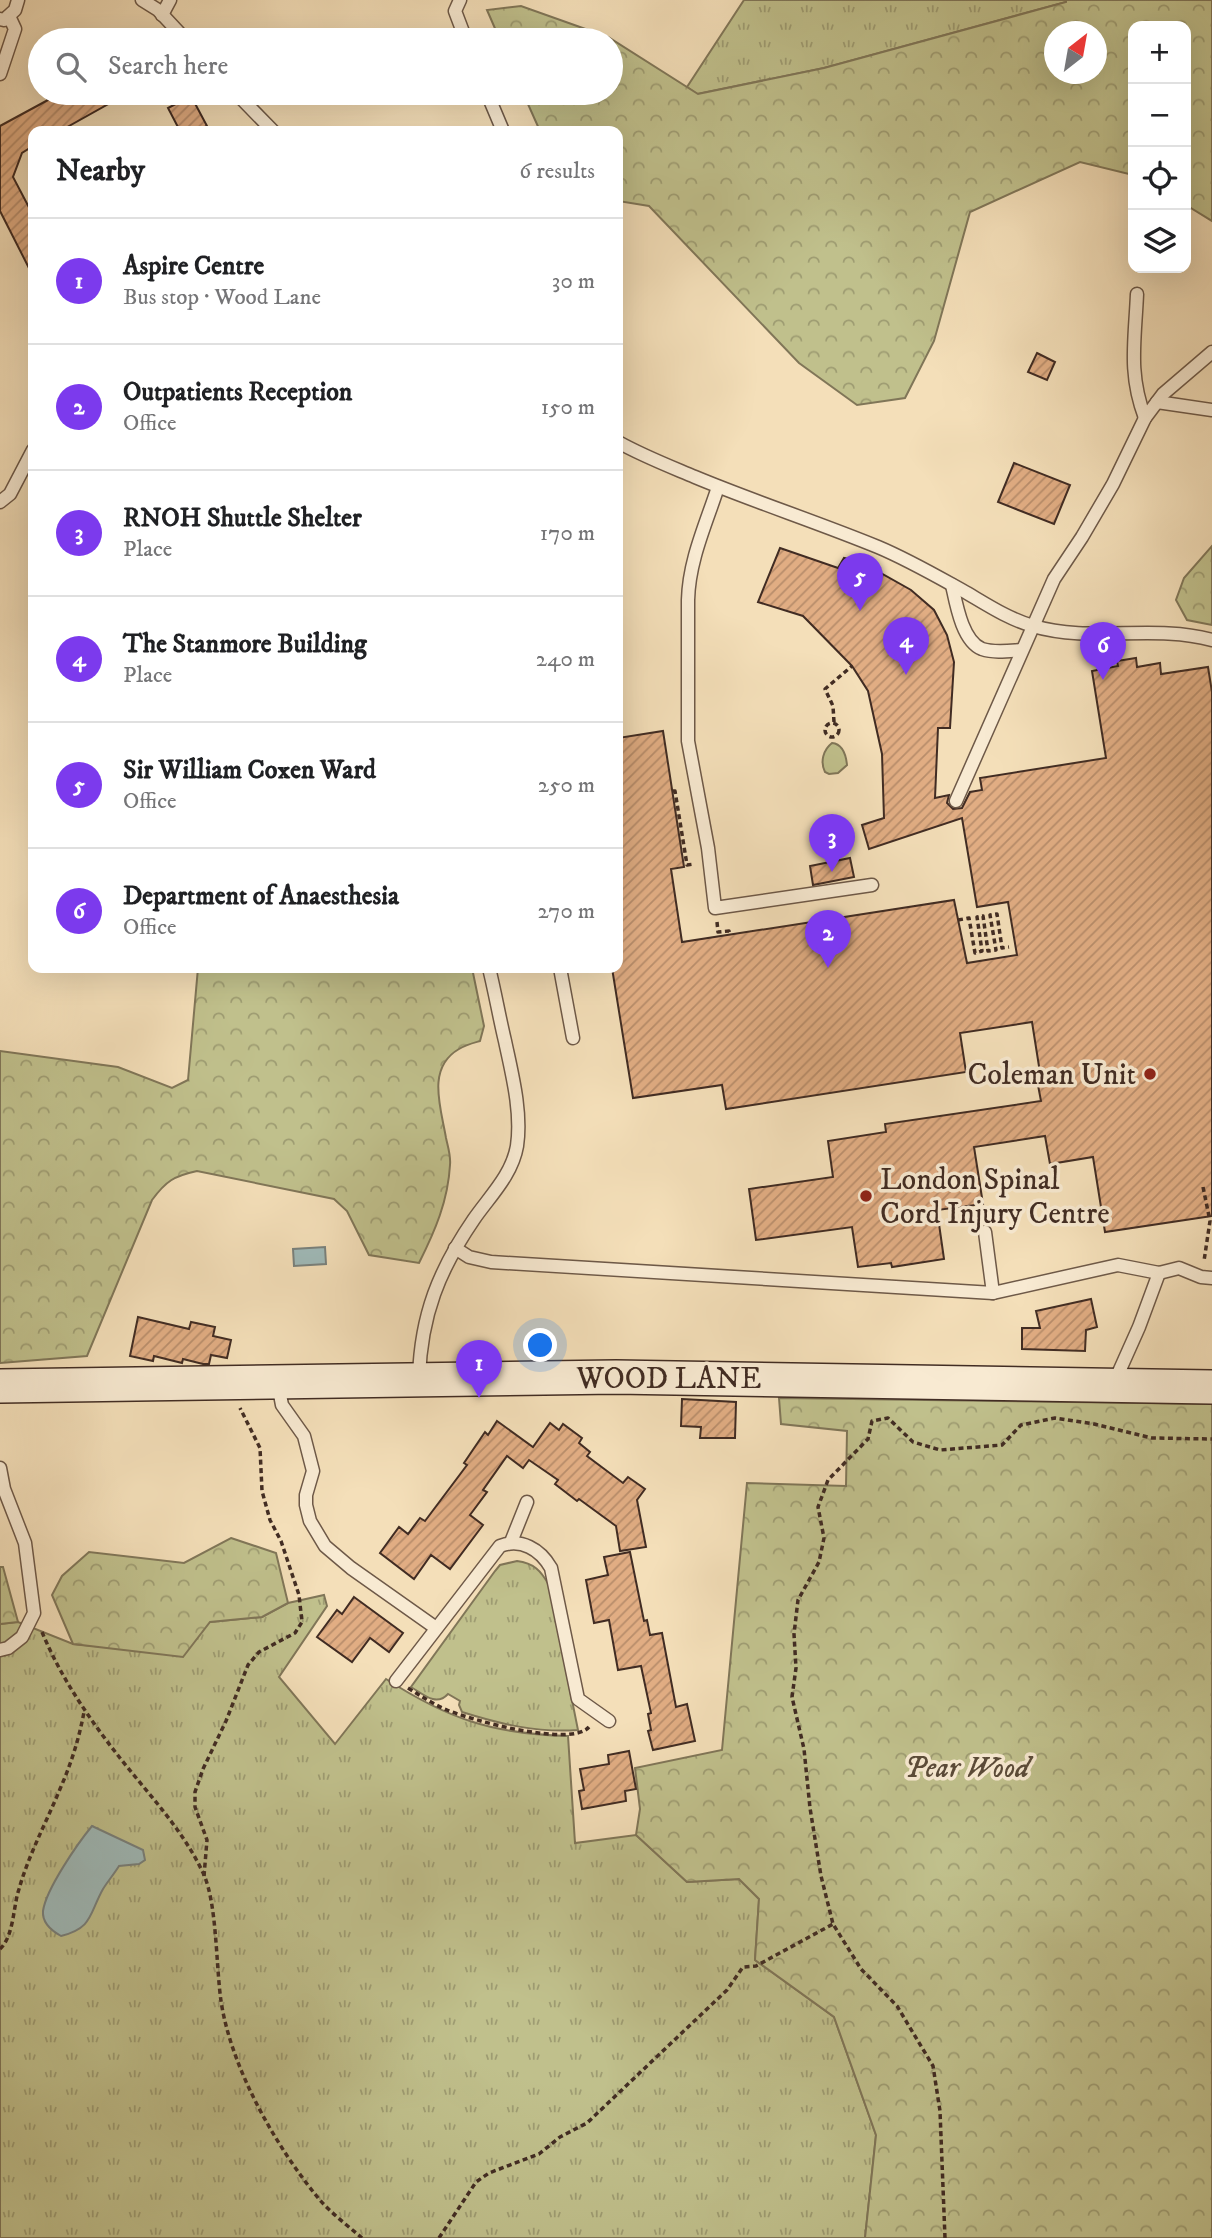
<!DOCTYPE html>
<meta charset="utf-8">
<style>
body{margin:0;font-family:"IM FELL DW Pica",serif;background:#f2f2f2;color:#202124}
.controls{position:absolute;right:21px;top:21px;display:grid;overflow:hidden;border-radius:14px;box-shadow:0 7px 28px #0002}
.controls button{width:63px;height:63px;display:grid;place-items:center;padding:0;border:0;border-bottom:2px solid #e0e0e0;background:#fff;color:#202124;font:35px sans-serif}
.compass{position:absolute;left:1044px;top:21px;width:63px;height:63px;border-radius:50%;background:#fff;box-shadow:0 7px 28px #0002;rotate:31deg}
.you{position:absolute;left:541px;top:1346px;width:24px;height:24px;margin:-18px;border:5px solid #fff;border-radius:50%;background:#1a73e8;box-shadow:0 0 0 10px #1a73e833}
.badge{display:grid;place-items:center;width:46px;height:46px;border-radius:50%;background:#7c3aed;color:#fff;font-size:23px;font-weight:700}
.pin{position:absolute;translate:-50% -58px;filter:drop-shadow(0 2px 4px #0008)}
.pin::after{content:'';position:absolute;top:37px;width:24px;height:21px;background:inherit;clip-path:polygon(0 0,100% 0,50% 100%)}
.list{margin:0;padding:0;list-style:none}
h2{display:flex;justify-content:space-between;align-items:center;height:91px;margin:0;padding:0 28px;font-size:30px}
h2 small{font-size:23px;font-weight:400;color:#757577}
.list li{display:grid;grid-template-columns:46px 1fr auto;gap:21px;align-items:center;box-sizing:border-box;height:126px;padding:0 28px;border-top:2px solid #e0e0e0}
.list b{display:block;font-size:26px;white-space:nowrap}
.list p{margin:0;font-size:23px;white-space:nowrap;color:#757577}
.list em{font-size:23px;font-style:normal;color:#757577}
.icon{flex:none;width:38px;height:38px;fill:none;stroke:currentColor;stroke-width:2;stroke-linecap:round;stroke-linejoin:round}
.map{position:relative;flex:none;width:1212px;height:2238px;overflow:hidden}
.search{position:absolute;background:#fff;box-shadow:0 7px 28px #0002;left:28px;top:28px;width:595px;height:77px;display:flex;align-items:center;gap:18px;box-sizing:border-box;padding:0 24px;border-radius:38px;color:#757577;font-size:26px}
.panel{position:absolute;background:#fff;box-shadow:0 7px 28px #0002;left:28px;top:126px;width:595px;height:847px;border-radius:14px}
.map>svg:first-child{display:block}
.grass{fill:url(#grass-tufts);stroke:#807658;stroke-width:2}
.forest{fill:url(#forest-crowns);stroke:#807658;stroke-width:2;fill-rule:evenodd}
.pitch{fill:#c0c08c;stroke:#807658;stroke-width:2}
.water{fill:#9fbab9;stroke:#79817d;stroke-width:2}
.building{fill:url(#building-hatch);stroke:#412c23;stroke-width:2}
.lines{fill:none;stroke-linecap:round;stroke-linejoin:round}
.lane-casing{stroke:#6e5948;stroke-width:15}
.secondary-casing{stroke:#412c23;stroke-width:36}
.path{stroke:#412c23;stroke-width:3.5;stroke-dasharray:5 3.5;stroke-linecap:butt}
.lane{stroke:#f8ead2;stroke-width:12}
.secondary{stroke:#f8ead2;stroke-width:33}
.poi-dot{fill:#8f2418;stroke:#f8ead2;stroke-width:2.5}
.labels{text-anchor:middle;stroke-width:7;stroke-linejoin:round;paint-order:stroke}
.poi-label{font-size:30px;fill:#412c23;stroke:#f8ead2;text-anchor:end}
.street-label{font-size:30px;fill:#412c23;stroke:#f8ead2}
.park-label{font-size:30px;font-style:italic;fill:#5a4a38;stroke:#f8ead2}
</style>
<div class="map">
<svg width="1212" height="2238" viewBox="0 0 1212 2238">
<defs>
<pattern id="grass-tufts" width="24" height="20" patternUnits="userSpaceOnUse" patternTransform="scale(1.75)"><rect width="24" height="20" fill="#c0c08c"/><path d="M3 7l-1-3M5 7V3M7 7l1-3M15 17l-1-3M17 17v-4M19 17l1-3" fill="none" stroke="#9e9c72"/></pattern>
<pattern id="forest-crowns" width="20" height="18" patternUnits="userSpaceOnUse" patternTransform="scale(1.75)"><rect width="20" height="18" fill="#c0c08c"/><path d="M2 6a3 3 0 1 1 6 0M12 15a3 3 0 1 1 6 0" fill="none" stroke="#9e9c72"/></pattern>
<pattern id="building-hatch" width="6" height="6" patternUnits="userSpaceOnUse" patternTransform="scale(1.75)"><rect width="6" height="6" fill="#e1ad83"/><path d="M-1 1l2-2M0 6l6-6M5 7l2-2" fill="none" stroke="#b88d6b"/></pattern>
</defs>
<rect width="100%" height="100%" fill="#f4dfb9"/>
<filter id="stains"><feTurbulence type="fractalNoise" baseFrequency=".00286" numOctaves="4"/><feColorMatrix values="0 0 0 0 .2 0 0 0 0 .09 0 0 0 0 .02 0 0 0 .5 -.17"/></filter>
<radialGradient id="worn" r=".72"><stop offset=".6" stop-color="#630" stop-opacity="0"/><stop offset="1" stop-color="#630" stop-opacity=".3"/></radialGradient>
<!-- grass -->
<g class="grass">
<polygon points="744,0 1066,0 1066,2 824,68 697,94 687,87"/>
<path d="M517,1561c17,2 24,10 32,24l29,145c-41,3 -78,-6 -116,-18l-3,-7 1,-4 -12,-7c-12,13 -25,0 -37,-7l84,-116 5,-6z"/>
<path d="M324,1595l3,11 -48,71 56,67 51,-65c62,40 107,55 182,57l7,107 61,-8 51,47 52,-3 20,20 -4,61 79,57 42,118 -11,103h-865v-614l18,-2 55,22 31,3 106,-25 52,-5 26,-14z"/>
</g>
<!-- forest -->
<g class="forest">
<path d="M1066,0h146v221l-26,-16v-179h-53v149l-53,-13 -110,50 -36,129 -29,57 -48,7 -58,-42 -150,-157 -31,-5v-70h-78l-17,-38h88v-53h-111l-13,-30 34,-4 87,31 90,57 126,-26 242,-66zM1054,32h42v42h-42z"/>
<polygon points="1212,546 1212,625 1187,620 1176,600 1184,578"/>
<path d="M198,968h274l12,58 -4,15c-7,2 -15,4 -21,8 -33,19 -18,59 -13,89 2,9 5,18 4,27 -2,36 -15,66 -31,98l-50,-8 -22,-44 -13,-12 -137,-28c-23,5 -31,10 -45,29l-65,156 -87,7v-312l118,16 54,21 16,-8z"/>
<polygon points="779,1398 1212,1404 1212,2238 865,2238 876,2135 834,2017 755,1960 759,1899 739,1879 687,1882 636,1835 640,1809 635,1768 722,1750 747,1483 846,1486 847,1431 781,1424"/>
<polygon points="231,1538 276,1553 288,1603 262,1617 210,1622 183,1657 73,1644 52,1595 62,1576 89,1552 184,1563"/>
<polygon points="0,1567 3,1567 18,1622 0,1624"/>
</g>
<!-- pitch -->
<path class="pitch" d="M832,743c11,1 14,12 15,22l-9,8 -9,1 -4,-2c-5,-10 -2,-22 7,-29z"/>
<!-- water -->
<g class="water">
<polygon points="325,1247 326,1264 294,1266 293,1249"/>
<path d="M92,1826l51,24 2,10 -6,4 -20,2c-5,8 -11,15 -16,23 -14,25 -10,39 -42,47 -9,-5 -19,-13 -18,-25 3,-22 35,-68 49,-85z"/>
</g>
<!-- building -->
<g class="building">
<polygon points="44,93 128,93 60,131 33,131 33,146 22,153 13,177 33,215 33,276 0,211 0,126 48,100"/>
<polygon points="191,96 207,126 195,131 180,131 168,108"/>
<polygon points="1037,353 1055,362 1047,380 1028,372"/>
<polygon points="1014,463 1070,485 1054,524 998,502"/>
<polygon points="780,548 838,568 844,558 861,562 911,590 934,610 947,635 954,662 950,728 938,728 935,798 949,795 947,803 953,809 962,808 970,792 982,790 980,778 1106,758 1092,671 1118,666 1117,661 1136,658 1137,667 1160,663 1161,674 1208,667 1212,692 1212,1216 1105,1232 1093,1157 1050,1164 1045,1136 974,1147 983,1204 937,1210 944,1259 892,1267 891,1263 858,1267 852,1227 756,1240 749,1189 833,1177 828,1141 886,1132 885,1124 1041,1101 1037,1080 1041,1079 1032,1022 960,1033 966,1072 726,1109 722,1085 633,1098 612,968 618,968 618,738 663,731 684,867 671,869 682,942 954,900 967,963 1017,955 1008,902 977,907 962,818 869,849 862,825 884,818 882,754 868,691 852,666 803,616 758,602"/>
<polygon points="850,858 854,877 813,885 810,866"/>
<polygon points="1091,1299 1097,1327 1086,1330 1085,1351 1022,1349 1022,1328 1040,1328 1036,1311"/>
<polygon points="138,1317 189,1329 191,1322 215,1327 213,1336 231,1340 227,1358 211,1355 209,1364 203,1364 183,1359 182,1363 154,1356 153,1361 130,1356"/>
<polygon points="682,1399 736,1402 735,1438 700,1438 701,1427 681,1426"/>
<polygon points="497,1421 533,1447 550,1423 559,1430 563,1424 582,1438 579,1443 590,1452 587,1456 623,1483 628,1477 645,1489 637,1500 646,1547 620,1551 616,1526 579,1499 577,1501 555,1484 558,1480 529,1460 523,1468 507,1456 483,1490 487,1492 470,1515 483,1525 450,1569 431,1555 414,1579 380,1553 399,1527 408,1534 420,1518 425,1521 467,1465 464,1463 485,1432 488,1435"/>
<polygon points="630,1552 644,1621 647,1620 650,1635 662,1633 676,1707 687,1704 695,1741 653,1750 648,1731 651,1730 648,1714 651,1713 641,1666 618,1670 609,1620 594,1623 586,1580 608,1575 604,1557"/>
<polygon points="354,1597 403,1633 389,1652 370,1638 352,1662 317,1637 337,1610 342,1614"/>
<polygon points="629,1751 636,1789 625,1791 626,1801 582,1809 579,1791 584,1790 580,1769 609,1764 608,1755"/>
</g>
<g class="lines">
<!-- lane casing -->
<g class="lane-casing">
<g id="lane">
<polyline points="142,0 158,10 186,40"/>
<polyline points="460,0 455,11 466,40"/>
<polyline points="162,15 170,0"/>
<polyline points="0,19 4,20 15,10 18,0"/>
<polyline points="0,74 15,29 9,16"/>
<polyline points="236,93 273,131"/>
<polyline points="487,93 503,131"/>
<path d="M1137,294c-2,47 -9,79 8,124"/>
<polyline points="1157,402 1212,410"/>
<path d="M618,442c25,14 51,24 77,35 60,25 122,45 183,70 31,13 60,30 89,46 22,13 42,26 66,33 58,17 121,-2 179,14"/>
<path d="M718,487c-12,37 -29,73 -30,113v141l20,107 7,60 157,-23"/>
<polyline points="0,502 10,494 33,450"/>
<path d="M952,585c4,18 10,56 30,64 12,4 26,2 39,1"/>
<polyline points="956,801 1054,579 1082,537 1113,484 1145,418 1163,394 1212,352"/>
<polyline points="560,968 573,1038"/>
<polyline points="985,1232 993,1293"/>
<polyline points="455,1248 469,1257 491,1262 993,1293 1118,1265 1159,1273 1179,1268 1201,1277 1212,1278"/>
<path d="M419,1377c2,-62 20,-107 55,-158 16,-23 38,-44 43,-73 5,-34 -5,-72 -12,-105 -6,-25 -10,-49 -16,-73"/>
<polyline points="1114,1383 1139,1327 1159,1273"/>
<polyline points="278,1384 282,1405 304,1436 313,1471 306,1495 306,1505 310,1521 325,1546 351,1568 436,1628"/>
<polyline points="0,1468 4,1489 25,1543 34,1613 22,1637 8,1648 0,1650"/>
<polyline points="511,1542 527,1502"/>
<path d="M396,1681l104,-135c21,-8 40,3 51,22l27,131 31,22"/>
</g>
</g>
<!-- secondary casing -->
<g class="secondary-casing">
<polyline id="secondary" points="0,1386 616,1377 1212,1387"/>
</g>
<!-- path -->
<g class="path">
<polyline points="834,722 833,706 825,689 852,666"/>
<circle cx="832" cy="730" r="7"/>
<polyline points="673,791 675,791 687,865 694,864"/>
<polyline points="958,920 969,918 975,953 982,951 977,917 983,916 988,951 996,950 990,915 997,914 1002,948 1009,947"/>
<polyline points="717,922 718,932 729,931 729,935"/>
<polyline points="1203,1187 1210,1221 1204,1261"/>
<path d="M42,1632c19,46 48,88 78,126 30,38 64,73 84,117 13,30 12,91 17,126 10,67 55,146 98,198 12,14 29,27 43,39"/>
<path d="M408,1688c13,8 25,16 39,22 24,10 124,38 142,17"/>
<polyline points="204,1876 207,1840 195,1807 195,1792 203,1769 226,1721 248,1665 259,1652 295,1633 302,1622 299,1595 281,1541 270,1520 262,1491 260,1448 240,1408"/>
<path d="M0,1949c14,-13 13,-42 19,-60 10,-35 27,-66 41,-100 11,-25 19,-50 24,-77"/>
<polyline points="439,2238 476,2182 489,2173 539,2154 560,2137 587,2123 727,1990 743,1967 756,1966 833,1924"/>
<polyline points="945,2238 940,2111 933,2066 897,2006 861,1969 833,1924 821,1876 810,1808 804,1749 792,1697 796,1668 794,1634 798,1600 819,1562 824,1538 818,1507 828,1480 868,1439 872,1421 888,1418 913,1442 940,1450 1002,1445 1021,1425 1055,1418 1094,1424 1152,1438 1212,1439"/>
</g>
<!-- lane -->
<use href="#lane" class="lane"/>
<!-- secondary -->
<use href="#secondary" class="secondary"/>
</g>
<!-- markers -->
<g class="poi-dot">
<circle cx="1150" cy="1074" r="7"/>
<circle cx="866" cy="1196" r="7"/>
</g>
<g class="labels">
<!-- poi labels -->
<g class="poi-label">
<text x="1136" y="1084">Coleman Unit</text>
<text x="880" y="1189" text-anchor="start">London Spinal<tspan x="880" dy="34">Cord Injury Centre</tspan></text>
</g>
<!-- street labels -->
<g class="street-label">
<text x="669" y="1388">WOOD LANE</text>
</g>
<!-- park labels -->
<g class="park-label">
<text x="967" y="1777">Pear Wood</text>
</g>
</g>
<rect width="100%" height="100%" filter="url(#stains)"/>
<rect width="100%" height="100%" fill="url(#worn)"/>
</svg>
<div class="controls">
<button>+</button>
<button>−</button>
<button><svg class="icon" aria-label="locate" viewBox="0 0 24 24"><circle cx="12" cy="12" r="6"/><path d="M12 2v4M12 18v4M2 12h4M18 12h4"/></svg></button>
<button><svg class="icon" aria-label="layers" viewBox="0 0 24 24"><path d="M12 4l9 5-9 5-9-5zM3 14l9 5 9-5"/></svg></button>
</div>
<svg class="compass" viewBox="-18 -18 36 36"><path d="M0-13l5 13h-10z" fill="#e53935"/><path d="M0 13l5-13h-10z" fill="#757577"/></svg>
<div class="you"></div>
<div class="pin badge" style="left:479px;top:1398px">1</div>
<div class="pin badge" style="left:828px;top:968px">2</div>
<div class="pin badge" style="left:832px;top:872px">3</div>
<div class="pin badge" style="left:906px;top:675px">4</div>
<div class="pin badge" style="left:860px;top:611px">5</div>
<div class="pin badge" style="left:1103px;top:680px">6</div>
<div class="search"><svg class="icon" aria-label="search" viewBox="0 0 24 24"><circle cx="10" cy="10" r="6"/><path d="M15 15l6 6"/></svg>Search here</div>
<section class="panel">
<h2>Nearby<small>6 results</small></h2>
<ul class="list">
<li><span class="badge">1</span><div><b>Aspire Centre</b><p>Bus stop · Wood Lane</p></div><em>30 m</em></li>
<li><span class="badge">2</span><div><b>Outpatients Reception</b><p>Office</p></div><em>150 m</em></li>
<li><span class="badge">3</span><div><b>RNOH Shuttle Shelter</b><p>Place</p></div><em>170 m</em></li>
<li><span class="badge">4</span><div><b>The Stanmore Building</b><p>Place</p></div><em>240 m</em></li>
<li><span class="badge">5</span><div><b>Sir William Coxen Ward</b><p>Office</p></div><em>250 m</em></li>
<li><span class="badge">6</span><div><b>Department of Anaesthesia</b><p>Office</p></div><em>270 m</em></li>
</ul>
</section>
</div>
